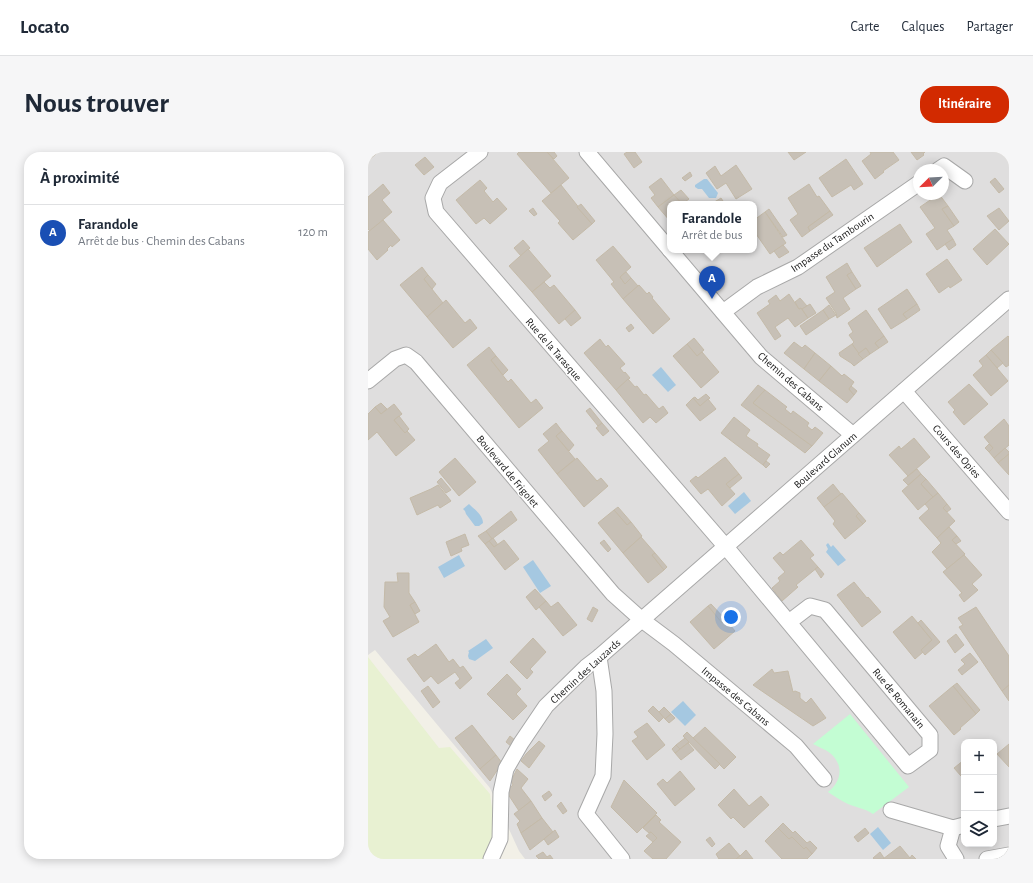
<!DOCTYPE html>
<html lang="fr">
<meta charset="utf-8">
<style>
body{margin:0;font-family:"Alegreya Sans",sans-serif;background:#f6f6f7;color:#1f2937}
.controls{position:absolute;right:12px;bottom:12px;display:grid;overflow:hidden;border-radius:8px;box-shadow:0 2px 10px #0003}
.controls button{width:36px;height:36px;display:grid;place-items:center;padding:0;border:0;border-bottom:1px solid #e0e1e3;background:#fff;color:#1f2937;font:20px sans-serif}
.compass{position:absolute;left:545px;top:12px;width:36px;height:36px;border-radius:50%;background:#fff;box-shadow:0 2px 10px #0003;rotate:246deg}
.you{position:absolute;left:363px;top:465px;width:14px;height:14px;margin:-10px;border:3px solid #fff;border-radius:50%;background:#1a73e8;box-shadow:0 0 0 6px #1a73e833}
.badge{display:grid;place-items:center;width:26px;height:26px;border-radius:50%;background:#d22a00;color:#fff;font-size:13px;font-weight:700}
.pin{position:absolute;translate:-50% -33px;filter:drop-shadow(0 1px 2px #0008)}
.pin::after{content:'';position:absolute;top:21px;width:14px;height:12px;background:inherit;clip-path:polygon(0 0,100% 0,50% 100%)}
.popup{position:absolute;left:299px;top:49px;width:90px;height:52px;box-sizing:border-box;display:grid;place-content:center;border-radius:8px;background:#fff;filter:drop-shadow(0 1px 3px #0005);font-size:13px;white-space:nowrap;color:#747a83}
.popup b{font-size:15px;color:#1f2937}
.popup::after{content:'';position:absolute;left:50%;top:100%;margin-left:-8px;border:8px solid transparent;border-top-color:#fff}
.list{margin:0;padding:0;list-style:none}
h2{display:flex;justify-content:space-between;align-items:center;height:52px;margin:0;padding:0 16px;font-size:17px}
h2 small{font-size:13px;font-weight:400;color:#747a83}
.list li{display:grid;grid-template-columns:26px 1fr auto;gap:12px;align-items:center;box-sizing:border-box;height:56px;padding:0 16px;border-top:1px solid #e0e1e3}
.list b{display:block;font-size:15px;white-space:nowrap}
.list p{margin:0;font-size:13px;white-space:nowrap;color:#747a83}
.list em{font-size:13px;font-style:normal;color:#747a83}
.icon{flex:none;width:22px;height:22px;fill:none;stroke:currentColor;stroke-width:2;stroke-linecap:round;stroke-linejoin:round}
.map{position:relative;flex:none;width:641px;height:707px;overflow:hidden;border-radius:16px}
header{display:flex;align-items:center;gap:24px;box-sizing:border-box;height:56px;padding:0 20px;background:#fff;border-bottom:1px solid #e0e1e3}
header strong{font-size:19px}
nav{display:flex;gap:22px;margin-inline-start:auto;font-size:14px}
.intro{display:flex;align-items:center;justify-content:space-between;box-sizing:border-box;height:96px;padding:0 24px}
h1{margin:0;font-size:28px}
.button{padding:10px 18px;border-radius:16px;background:#d22a00;color:#fff;font-size:14px;font-weight:700}
main{display:flex;gap:24px;padding:0 24px}
aside{flex:1;background:#fff;border-radius:16px;box-shadow:0 2px 10px #0003}
.map>svg:first-child{display:block}
.residential{fill:#dfdede;fill-rule:evenodd}
.farmland{fill:#e8f1d2}
.park{fill:#c3fdd3}
.water{fill:#a5c8e1}
.building{fill:#c7c0b6;stroke:#c4baa8}
.lines{fill:none;stroke-linecap:round;stroke-linejoin:round}
.street-casing{stroke:#a8a8a8;stroke-width:17}
.street{stroke:#fff;stroke-width:15}
.labels{text-anchor:middle;stroke-width:3;stroke-linejoin:round;paint-order:stroke}
.street-label{font-size:11px;fill:#212121;stroke:#fff}
</style>
<header>
<strong>Locato</strong>
<nav><a>Carte</a><a>Calques</a><a>Partager</a></nav>
</header>
<div class="intro"><h1>Nous trouver</h1><a class="button">Itinéraire</a></div>
<main>
<aside>
<h2>À proximité<small></small></h2>
<ul class="list">
<li><span class="badge" style="background:#1a4fb4">A</span><div><b>Farandole</b><p>Arrêt de bus · Chemin des Cabans</p></div><em>120 m</em></li>
</ul>
</aside>
<div class="map">
<svg width="641" height="707" viewBox="0 0 641 707">
<rect width="100%" height="100%" fill="#f2f0e7"/>
<!-- residential -->
<path class="residential" d="M0,0h641v707h-484l-6,-8 -29,-63 -115,-138 -7,5zM551,18h24v24h-24zM302,52h84v46h-84zM596,590h30v102h-30z"/>
<!-- farmland -->
<polygon class="farmland" points="0,505 71,596 82,595 122,642 128,683 116,707 0,707"/>
<!-- park -->
<path class="park" d="M482,562l59,73 -36,27c-8,-6 -20,-7 -29,-12 -6,-3 -11,-7 -16,-10 14,-11 16,-27 2,-39 -5,-4 -12,-6 -17,-9z"/>
<!-- water -->
<g class="water">
<polygon points="336,27 339,27 350,41 348,46 341,46 334,37 330,37 327,35 327,33"/>
<polygon points="293,215 308,233 300,240 284,223"/>
<polygon points="376,340 383,349 367,362 360,354"/>
<path d="M101,352c5,5 14,11 14,19l-4,3h-4l-9,-12 -1,-3 -2,-2z"/>
<polygon points="460,391 463,395 465,393 478,408 470,414 458,400 460,397 458,393"/>
<polygon points="91,403 97,414 76,426 70,415"/>
<polygon points="165,408 183,434 172,441 155,415"/>
<polygon points="118,487 125,496 107,509 101,507 100,504 101,500 100,499"/>
<polygon points="315,549 328,563 317,574 303,560"/>
<polygon points="510,675 523,691 515,698 502,682"/>
</g>
<!-- building -->
<g class="building">
<polygon points="0,0 10,0 2,7 0,4"/>
<polygon points="151,0 179,0 201,26 183,41 149,2"/>
<polygon points="179,0 186,0 189,4 186,7"/>
<polygon points="259,0 267,0 274,10 266,16 256,2"/>
<polygon points="420,0 438,0 426,8"/>
<polygon points="502,0 525,0 531,8 515,19 516,20 507,27 494,9 503,2"/>
<polygon points="543,0 557,0 555,2 556,3 549,8"/>
<polygon points="57,5 66,15 56,23 47,13"/>
<polygon points="478,7 495,32 486,38 483,33 464,45 451,26"/>
<polygon points="368,13 384,37 368,47 358,31 349,37 338,21 347,14 353,24"/>
<polygon points="322,20 324,24 317,29 314,26"/>
<polygon points="293,26 306,43 290,55 283,46 287,43 281,35"/>
<polygon points="627,26 636,37 631,41 622,30"/>
<polygon points="112,28 119,36 116,39 125,50 129,46 139,57 122,72 116,66 108,72 88,48"/>
<polygon points="15,32 22,41 14,48 24,60 2,79 0,77 0,45"/>
<polygon points="441,32 449,45 451,44 462,59 440,75 442,79 434,85 422,68 430,62 420,46"/>
<polygon points="193,33 224,72 205,88 190,71 192,69 174,49"/>
<polygon points="313,38 321,47 314,52 306,43"/>
<polygon points="571,42 580,54 574,57 586,74 579,78 585,87 569,98 558,82 567,76 552,55"/>
<polygon points="306,43 314,52 302,52 302,69 290,55"/>
<polygon points="353,46 357,52 343,52"/>
<polygon points="213,52 227,69 224,72 209,55"/>
<polygon points="580,54 591,70 586,74 574,57"/>
<polygon points="165,56 169,62 166,64 161,59"/>
<polygon points="631,56 641,69 631,78 619,64"/>
<polygon points="401,57 419,83 415,85 397,60"/>
<polygon points="462,59 465,63 442,79 440,75"/>
<polygon points="397,60 418,91 402,102 386,79 386,68"/>
<polygon points="15,68 32,88 24,95 23,93 19,97 20,98 9,108 0,97 0,80"/>
<polygon points="532,72 544,90 509,115 496,96"/>
<polygon points="627,77 641,92 619,113 605,97"/>
<polygon points="585,87 588,93 581,98 577,92"/>
<polygon points="155,88 162,96 153,104 146,96"/>
<polygon points="415,93 421,100 411,106 406,99"/>
<polygon points="245,94 263,115 252,125 257,132 263,126 270,134 255,147 243,132 246,130 228,108"/>
<polygon points="160,97 183,124 164,140 141,114"/>
<polygon points="579,107 594,128 582,136 581,134 571,141 558,122"/>
<polygon points="479,111 484,120 479,123 488,137 475,146 482,157 469,166 468,161 458,146 467,140 458,125"/>
<polygon points="54,115 60,123 56,127 75,151 59,165 32,133"/>
<polygon points="258,120 263,126 257,132 252,125"/>
<polygon points="484,120 493,134 488,137 479,123"/>
<polygon points="60,123 68,132 64,137 56,127"/>
<polygon points="176,130 182,136 186,133 207,158 191,172 164,140"/>
<polygon points="271,133 279,142 281,140 285,145 284,146 302,167 285,182 255,147"/>
<polygon points="539,137 549,152 535,162 539,167 523,177 510,157"/>
<polygon points="421,142 431,157 433,156 440,166 427,175 420,166 407,175 413,184 407,188 389,161 402,152 400,149 408,143 412,149"/>
<polygon points="432,146 439,154 434,157 433,156 431,157 427,150"/>
<polygon points="78,148 97,171 102,167 109,176 85,196 59,165"/>
<polygon points="442,152 448,161 440,166 434,157"/>
<polygon points="549,152 552,158 539,167 535,162"/>
<polygon points="461,153 468,163 461,167 455,158"/>
<polygon points="207,158 213,166 203,174 197,167"/>
<polygon points="455,158 461,167 438,183 432,174"/>
<polygon points="498,158 516,184 507,191 511,196 502,202 498,196 490,202 484,192 486,190 481,183 485,180 480,171"/>
<polygon points="263,172 266,176 261,180 258,176"/>
<polygon points="516,184 520,190 511,196 507,191"/>
<polygon points="640,184 641,185 641,213 638,215 623,198"/>
<polygon points="326,186 336,198 329,204 319,192"/>
<polygon points="232,187 238,195 240,193 257,212 252,216 256,221 257,220 262,226 248,238 216,201"/>
<polygon points="426,190 434,196 437,193 447,201 436,217 416,201"/>
<polygon points="319,192 329,204 334,200 351,220 333,236 305,204"/>
<polygon points="484,192 495,207 486,214 483,211 472,204 471,201"/>
<polygon points="121,195 128,204 123,208 140,230 143,227 163,251 168,247 175,256 151,276 99,213"/>
<polygon points="498,196 502,202 495,207 490,202"/>
<polygon points="623,198 635,211 629,216 618,203"/>
<polygon points="447,201 463,214 451,229 436,217"/>
<polygon points="618,203 640,229 623,244 605,223 615,214 611,209"/>
<polygon points="128,204 140,218 135,223 123,208"/>
<polygon points="463,214 474,224 476,222 486,230 481,237 486,243 479,251 451,229"/>
<polygon points="260,227 267,235 269,234 276,243 278,242 291,257 295,254 300,261 288,271 282,265 275,271 248,238"/>
<polygon points="601,232 620,252 596,273 585,260 587,258 580,250"/>
<polygon points="390,233 397,238 385,251 444,294 437,301 373,253"/>
<polygon points="483,234 489,239 486,243 481,237"/>
<polygon points="397,238 419,255 417,257 423,262 425,259 441,271 439,274 444,278 447,275 455,281 444,294 385,251"/>
<polygon points="338,242 342,246 332,254 325,246 327,245 330,248"/>
<polygon points="325,246 332,254 340,247 348,257 332,269 318,253"/>
<polygon points="13,251 19,257 13,262 7,255"/>
<polygon points="26,252 34,262 26,268 37,281 39,279 47,288 28,304 9,280 0,288 0,262 7,255 13,262"/>
<polygon points="222,256 234,271 230,274 218,259"/>
<polygon points="31,264 41,277 37,281 26,268"/>
<polygon points="366,265 382,278 378,284 390,292 389,294 402,303 395,313 353,281"/>
<polygon points="636,267 641,274 641,293 626,306 621,300 625,296 616,285"/>
<polygon points="188,271 194,279 188,284 207,307 189,322 170,298 181,289 175,282"/>
<polygon points="234,271 241,279 235,284 228,276"/>
<polygon points="194,279 206,293 201,299 188,284"/>
<polygon points="546,286 562,305 540,324 521,303 531,294 533,297"/>
<polygon points="621,292 625,296 621,300 617,296"/>
<polygon points="637,296 641,300 641,302 630,311 626,306"/>
<polygon points="641,302 641,323 630,311"/>
<polygon points="357,305 371,322 358,332 367,342 354,354 340,337 333,342 322,329 328,324 330,326"/>
<polygon points="87,306 108,330 91,344 71,320"/>
<polygon points="209,306 229,329 233,326 240,334 216,355 189,322"/>
<polygon points="398,309 402,312 398,316 395,313"/>
<polygon points="549,317 553,322 540,333 535,328"/>
<polygon points="371,322 374,326 362,336 358,332"/>
<polygon points="553,322 558,327 553,332 565,345 550,358 534,339"/>
<polygon points="73,326 83,338 78,341 69,330"/>
<polygon points="558,327 570,341 565,345 553,332"/>
<polygon points="465,332 473,342 456,355 449,346"/>
<polygon points="70,333 83,349 72,356 70,353 49,363 42,346 63,337"/>
<polygon points="474,341 491,361 488,364 495,372 477,387 465,372 467,369 456,355"/>
<polygon points="570,341 579,352 575,356 587,369 569,386 551,366 561,357 557,352"/>
<polygon points="579,352 583,357 579,360 575,356"/>
<polygon points="250,355 263,370 259,373 246,358"/>
<polygon points="246,358 259,373 263,370 274,384 255,401 230,371"/>
<polygon points="143,359 149,368 124,387 118,379"/>
<polygon points="491,361 498,369 495,372 488,364"/>
<polygon points="581,375 589,384 584,388 597,402 579,417 564,400 573,391 569,386"/>
<polygon points="118,379 124,387 117,392 110,384"/>
<polygon points="97,382 101,393 93,396 94,399 83,404 78,390"/>
<polygon points="589,384 593,389 588,392 584,388"/>
<polygon points="273,385 287,401 284,403 296,418 280,431 255,401"/>
<polygon points="125,386 130,393 126,395 121,389"/>
<polygon points="136,388 151,407 137,418 117,392 121,389 126,395"/>
<polygon points="236,388 243,397 240,400 232,391"/>
<polygon points="433,388 446,403 442,406 450,415 428,433 430,435 414,449 404,436 412,429 410,426 417,420 405,406 412,400 415,403"/>
<polygon points="287,401 299,415 296,418 284,403"/>
<polygon points="596,403 614,423 604,432 610,438 596,450 591,443 594,441 575,420"/>
<polygon points="450,415 456,422 453,426 447,417"/>
<polygon points="29,421 41,421 41,441 47,450 42,453 51,470 25,485 15,469 22,465 16,455 17,430 30,430"/>
<polygon points="486,430 499,446 500,445 513,460 494,475 469,443"/>
<polygon points="167,437 178,449 168,458 158,445"/>
<polygon points="178,449 183,455 190,450 209,473 195,484 171,455"/>
<polygon points="47,450 52,459 47,462 42,453"/>
<polygon points="343,452 358,468 354,471 340,454"/>
<polygon points="340,454 354,471 358,468 367,479 346,497 322,470"/>
<polygon points="225,455 230,458 224,470 219,467"/>
<polygon points="608,455 641,504 641,533 634,539 591,475 595,473 590,466"/>
<polygon points="544,464 564,488 553,498 555,500 547,507 525,480"/>
<polygon points="553,468 572,490 557,503 553,498 564,488 550,471"/>
<polygon points="588,482 596,493 587,501 579,489"/>
<polygon points="165,486 178,500 162,517 165,520 159,527 142,510"/>
<polygon points="68,492 81,510 85,507 92,516 95,514 104,526 92,537 87,531 92,527 87,520 70,532 63,524 56,530 39,507 47,502 50,505"/>
<polygon points="602,501 610,510 594,523 590,518 597,512 593,508"/>
<polygon points="404,517 406,521 420,519 425,540 427,539 432,541 432,546 438,551 443,546 458,566 445,574 385,533"/>
<polygon points="139,522 153,537 148,542 159,554 145,568 119,542"/>
<polygon points="589,531 612,558 608,562 585,534"/>
<polygon points="641,533 641,549 634,539"/>
<polygon points="60,534 72,550 65,556 53,539"/>
<polygon points="585,534 608,562 592,576 593,577 586,583 561,554"/>
<polygon points="285,554 296,565 291,570 280,559"/>
<polygon points="296,555 303,562 297,567 291,560"/>
<polygon points="303,562 307,566 301,571 297,567"/>
<polygon points="279,571 297,593 279,608 264,589 270,585 266,580"/>
<polygon points="104,573 128,603 112,617 87,586"/>
<polygon points="337,575 368,605 356,617 325,586"/>
<polygon points="319,580 352,612 347,617 315,584"/>
<polygon points="142,584 148,589 144,595 138,590"/>
<polygon points="317,586 321,590 312,597 308,593"/>
<polygon points="171,589 177,594 161,616 153,609 158,602"/>
<polygon points="320,591 326,598 313,608 307,601"/>
<polygon points="641,592 641,615 629,602"/>
<polygon points="308,593 312,597 307,601 304,597"/>
<polygon points="128,603 134,611 122,629 112,617"/>
<polygon points="596,608 596,622 593,624 586,616"/>
<polygon points="149,617 160,627 153,636 163,649 151,659 138,639 145,633 143,629"/>
<polygon points="312,619 327,637 307,654 289,632 295,627 299,631"/>
<polygon points="256,628 289,661 269,681 243,655"/>
<polygon points="366,637 381,654 393,644 401,653 376,676 365,665 363,667 350,653"/>
<polygon points="181,639 184,643 177,649 174,644"/>
<polygon points="163,649 174,666 153,681 149,672 152,669 146,662"/>
<polygon points="193,650 199,659 195,662 189,654"/>
<polygon points="288,663 293,668 291,670 313,690 298,707 285,707 276,699 289,686 283,680 281,681 275,676"/>
<polygon points="174,666 185,680 162,698 153,681"/>
<polygon points="415,671 425,681 427,679 439,691 442,689 449,696 444,702 438,695 436,697 424,685 421,687 410,676"/>
<polygon points="410,676 421,687 424,685 436,697 438,695 444,702 439,707 414,707 397,689"/>
<polygon points="497,676 501,681 490,690 486,685"/>
<polygon points="187,678 191,685 180,693 176,687"/>
<polygon points="283,680 289,686 285,690 278,684"/>
<polygon points="342,685 347,692 344,695 338,688"/>
<polygon points="361,691 372,704 368,707 351,707 348,702"/>
<polygon points="532,694 542,706 544,703 548,707 515,707"/>
<polygon points="378,698 385,707 368,707 372,704"/>
<polygon points="175,700 179,705 182,703 185,707 171,707 168,704"/>
<polygon points="512,700 516,706 515,707 506,707 505,706"/>
</g>
<g class="lines">
<!-- street casing -->
<g class="street-casing">
<g id="street">
<polyline points="112,0 72,31 65,46 68,60 358,395 540,614 562,598 562,583 457,458 442,454 421,470"/>
<polyline points="219,0 302,98"/>
<polyline points="570,18 576,14 597,29"/>
<polyline points="302,98 393,205 485,283"/>
<polyline points="355,160 389,135 430,115 551,31"/>
<polyline points="0,229 27,207 38,203 48,210 245,442 274,468 306,492 428,594 456,627"/>
<polyline points="536,239 641,360"/>
<polyline points="231,505 236,539 237,582 235,624 218,662 254,707"/>
<polyline points="523,658 585,676"/>
<polyline points="626,667 641,664"/>
<polyline points="123,707 132,687 133,640 138,617 153,591 178,554 218,515 231,505 641,147"/>
<polyline points="588,707 580,694 585,676 596,673"/>
<polyline points="619,707 641,703"/>
</g>
</g>
<!-- street -->
<use href="#street" class="street"/>
</g>
<g class="labels">
<!-- street labels -->
<g class="street-label">
<text transform="translate(464 90) rotate(-34)" y="4">Impasse du Tambourin</text>
<text transform="translate(186 197) rotate(49)" y="4">Rue de la Tarasque</text>
<text transform="translate(423 229) rotate(41)" y="4">Chemin des Cabans</text>
<text transform="translate(589 299) rotate(49)" y="4">Cours des Opies</text>
<text transform="translate(457 308) rotate(-41)" y="4">Boulevard Glanum</text>
<text transform="translate(140 319) rotate(50)" y="4">Boulevard de Frigolet</text>
<text transform="translate(217 519) rotate(-42)" y="4">Chemin des Lauzards</text>
<text transform="translate(368 544) rotate(40)" y="4">Impasse des Cabans</text>
<text transform="translate(531 546) rotate(50)" y="4">Rue de Romanain</text>
</g>
</g>
</svg>
<div class="controls">
<button>+</button>
<button>−</button>
<button><svg class="icon" aria-label="layers" viewBox="0 0 24 24"><path d="M12 4l9 5-9 5-9-5zM3 14l9 5 9-5"/></svg></button>
</div>
<svg class="compass" viewBox="-18 -18 36 36"><path d="M0-13l5 13h-10z" fill="#e53935"/><path d="M0 13l5-13h-10z" fill="#747a83"/></svg>
<div class="you"></div>
<div class="pin badge" style="left:344px;top:147px;background:#1a4fb4">A</div>
<div class="popup"><b>Farandole</b>Arrêt de bus</div>
</div>
</main>
